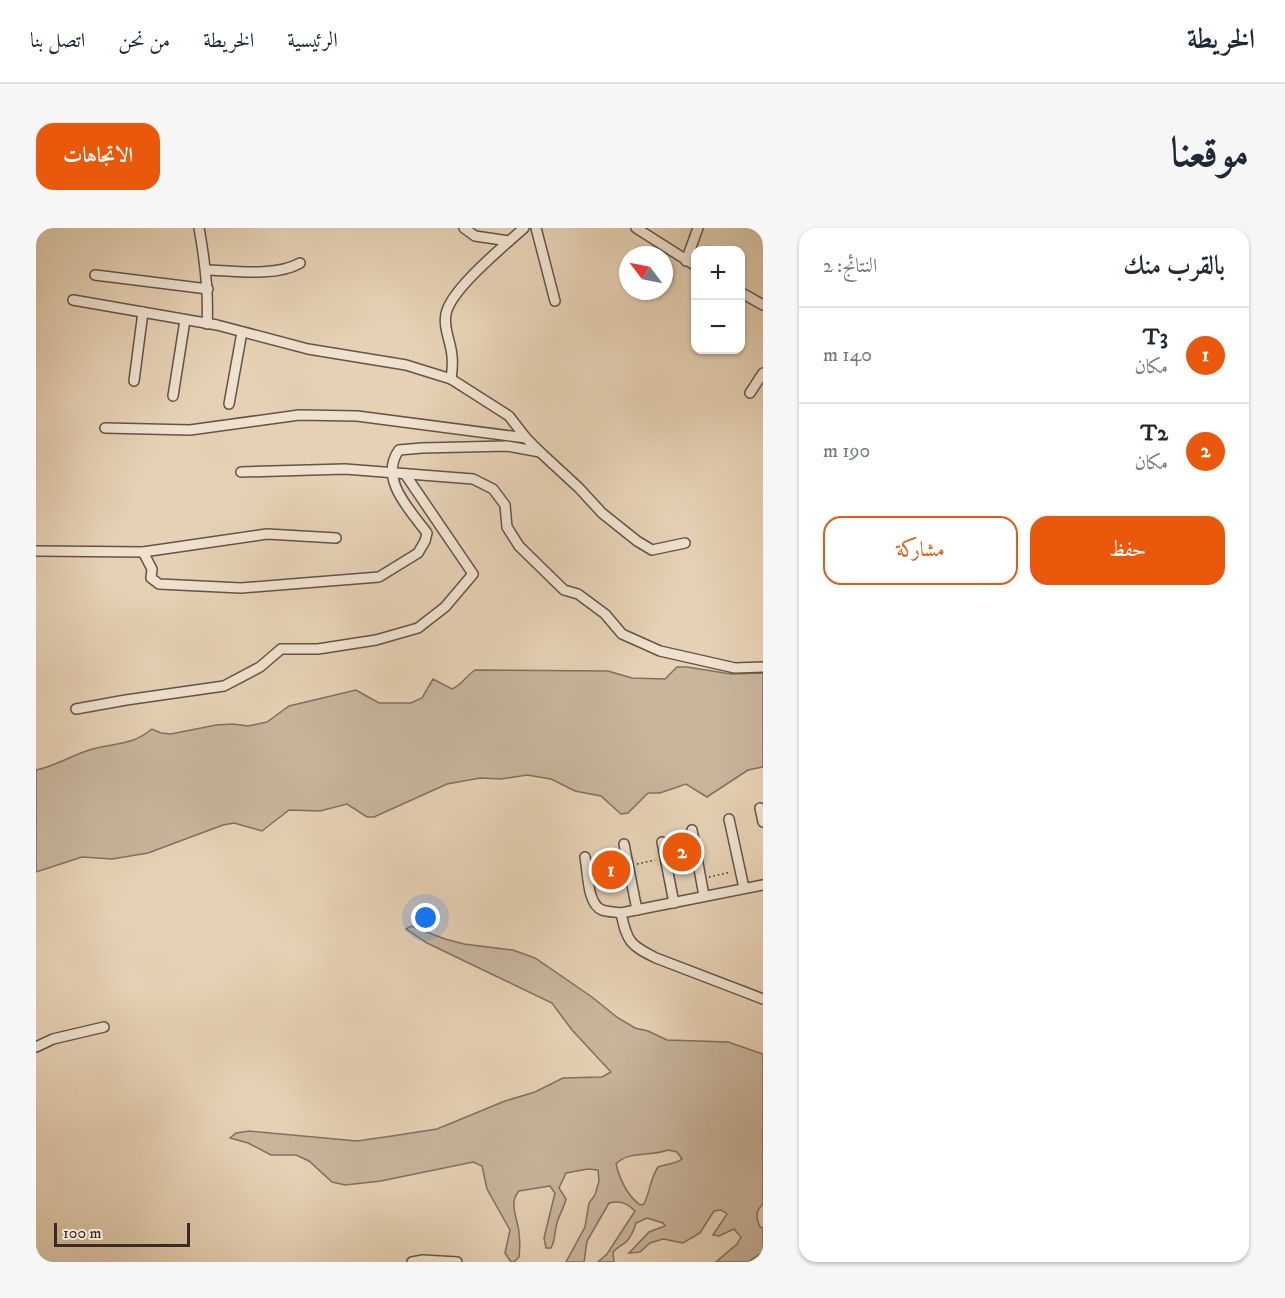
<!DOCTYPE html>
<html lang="ar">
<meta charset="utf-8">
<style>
body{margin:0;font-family:"IM FELL DW Pica",Amiri,serif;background:#f6f6f7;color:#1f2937;direction:rtl}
.controls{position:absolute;right:18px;top:18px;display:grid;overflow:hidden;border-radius:12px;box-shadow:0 2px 4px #0004}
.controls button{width:54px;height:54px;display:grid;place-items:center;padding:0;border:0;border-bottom:2px solid #e0e1e3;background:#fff;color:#1f2937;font:30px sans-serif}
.compass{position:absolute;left:583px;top:18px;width:54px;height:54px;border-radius:50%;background:#fff;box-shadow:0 2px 4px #0004;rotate:302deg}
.scale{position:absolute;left:18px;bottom:15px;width:136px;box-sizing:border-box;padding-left:6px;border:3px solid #372b24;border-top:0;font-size:16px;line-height:21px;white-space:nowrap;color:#372b24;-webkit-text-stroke:4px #efe1ce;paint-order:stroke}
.you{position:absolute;left:390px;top:690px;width:21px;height:21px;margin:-15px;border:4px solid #fff;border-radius:50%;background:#1a73e8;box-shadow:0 0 0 9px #1a73e833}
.badge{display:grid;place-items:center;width:39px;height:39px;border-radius:50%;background:#ea580c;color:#fff;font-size:20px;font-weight:700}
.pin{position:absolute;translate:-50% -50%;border:3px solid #fff;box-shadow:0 2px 6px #0006}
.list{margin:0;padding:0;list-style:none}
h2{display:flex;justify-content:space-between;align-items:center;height:78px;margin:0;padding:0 24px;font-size:26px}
h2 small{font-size:20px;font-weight:400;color:#747a83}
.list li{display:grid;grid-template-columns:39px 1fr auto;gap:18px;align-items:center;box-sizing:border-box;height:96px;padding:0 24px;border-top:2px solid #e0e1e3}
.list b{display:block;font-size:22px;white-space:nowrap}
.list p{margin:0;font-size:20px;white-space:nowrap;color:#747a83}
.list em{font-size:20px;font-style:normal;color:#747a83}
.actions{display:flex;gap:12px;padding:18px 24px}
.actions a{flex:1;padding:14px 0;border:2px solid #ea580c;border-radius:18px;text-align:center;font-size:21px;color:#ea580c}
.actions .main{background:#ea580c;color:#fff}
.map{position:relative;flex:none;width:727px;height:1034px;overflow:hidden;direction:ltr;border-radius:18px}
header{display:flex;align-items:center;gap:36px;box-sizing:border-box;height:84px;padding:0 30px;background:#fff;border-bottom:2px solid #e0e1e3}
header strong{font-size:28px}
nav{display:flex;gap:33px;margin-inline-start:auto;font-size:21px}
.intro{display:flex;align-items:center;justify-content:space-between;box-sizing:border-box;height:144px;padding:0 36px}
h1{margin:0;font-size:42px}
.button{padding:15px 27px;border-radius:18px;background:#ea580c;color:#fff;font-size:21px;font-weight:700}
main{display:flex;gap:36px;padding:0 36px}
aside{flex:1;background:#fff;border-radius:18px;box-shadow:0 2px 4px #0004}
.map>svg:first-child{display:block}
.green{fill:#c8b59c;stroke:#807060;stroke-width:1.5;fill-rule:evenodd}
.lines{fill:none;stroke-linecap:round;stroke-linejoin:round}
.minor-casing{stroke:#635448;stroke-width:12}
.path{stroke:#372b24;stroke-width:1.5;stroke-dasharray:1.5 3;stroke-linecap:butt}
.minor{stroke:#efe1ce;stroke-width:9}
</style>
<header>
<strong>الخريطة</strong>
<nav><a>الرئيسية</a><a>الخريطة</a><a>من نحن</a><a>اتصل بنا</a></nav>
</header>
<div class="intro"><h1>موقعنا</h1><a class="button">الاتجاهات</a></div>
<main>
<aside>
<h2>بالقرب منك<small>النتائج: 2</small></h2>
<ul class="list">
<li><span class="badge">1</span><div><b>T3</b><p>مكان</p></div><em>140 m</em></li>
<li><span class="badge">2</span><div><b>T2</b><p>مكان</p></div><em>190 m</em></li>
</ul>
<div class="actions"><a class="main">حفظ</a><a>مشاركة</a></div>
</aside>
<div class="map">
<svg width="727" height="1034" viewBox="0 0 727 1034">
<rect width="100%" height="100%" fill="#e6d1b4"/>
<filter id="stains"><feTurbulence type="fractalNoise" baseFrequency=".00333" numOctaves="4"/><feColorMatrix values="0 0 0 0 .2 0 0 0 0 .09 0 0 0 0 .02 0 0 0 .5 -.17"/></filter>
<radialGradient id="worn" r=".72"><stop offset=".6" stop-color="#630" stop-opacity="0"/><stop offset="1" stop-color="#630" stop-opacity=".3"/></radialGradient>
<!-- green -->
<g class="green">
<path d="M641,439h10l44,7 32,-1v94l-15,3 -41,27 -21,-13 -26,9h-12l-20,20 -7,1 -20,-18 -26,-5 -24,-12 -24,-4 -26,4 -21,-1 -33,6 -73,33h-7l-20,-13 -27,7 -31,-1 -27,21 -28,-8 -11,2 -75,28 -36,6 -30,-2 -46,15v-102c19,-4 35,-14 53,-20 25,-8 41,-3 63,-21l9,4 10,1 45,-9 17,-1 15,2 19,-4 22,-16 67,-16 23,13h32l11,-5 11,-19 19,10c10,-4 14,-13 23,-19l133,1 24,7 33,1z"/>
<path d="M375,698l34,13 19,5 49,6 22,8 57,39 26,21 17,10 13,3 19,9 61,2 35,12v150c-8,7 -7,14 -3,23l3,1v24l-15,10h-32l21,-18 4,-7 -7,-8 -15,7 -6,-1 14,-21 -6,-4 -7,1 -14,22 -17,10 -20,-4 -13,4 -10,9 -11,1 20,-21 16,-6 -2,-3 -16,-5 -11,5c-2,7 -5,14 -10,19 -5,4 -9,5 -13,10l1,10h-16l9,-8 28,-43c-8,-8 -15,-11 -26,-8l-22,38 -3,21h-18l19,-35 4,-24 6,-8 4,-14 -1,-11 -10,-1 -22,4 -7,15 7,11c-2,9 -7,16 -9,24 -3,9 -1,16 -6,25h-5l-2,-10 11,-45 -5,-7 -31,5c-11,12 -1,28 0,42 1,8 1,16 0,24l-5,5h-3l-6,-9 5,-23 -23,-41 -5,-23 -9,-4 -92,19 -36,4 -13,-3 -23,-21 -13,-6h-25l-23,-12 -18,-5 6,-5 13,-2 108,10 35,-5 45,-7 68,-28 30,-9 28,-14 39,-1 9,-5 -39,-42 -20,-27 -125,-60 -21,-14zM632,922l9,2 5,7c-5,5 -17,5 -24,8 -8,12 -8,25 -14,37l-4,1c-13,-10 -20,-25 -24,-41 13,-14 35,-7 52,-14z"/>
</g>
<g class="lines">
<!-- minor casing -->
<g class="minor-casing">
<g id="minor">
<path d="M163,0c6,33 10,63 8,96"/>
<polyline points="428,0 439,8 473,13"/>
<polyline points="500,0 519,73"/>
<polyline points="600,0 660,38"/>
<polyline points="650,33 662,0"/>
<path d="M171,42c27,1 69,7 93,-7"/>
<polyline points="59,47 172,61"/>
<polyline points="704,64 727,77"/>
<path d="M37,72l144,25 91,24 98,16 45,14c1,-7 2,-15 1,-23 -1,-14 -9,-28 -6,-42 4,-24 58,-68 78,-86"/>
<polyline points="415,151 473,188 490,210 504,224"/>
<polyline points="98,153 107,84"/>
<polyline points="714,165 727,145"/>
<polyline points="137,168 149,92"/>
<polyline points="193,176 206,104"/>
<polyline points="69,200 154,202 263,187 321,188 490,210"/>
<polyline points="205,244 309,241 437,251 457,261 469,277 471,299 483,318 528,362 542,366 569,386 586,406 624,423 699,440 727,439"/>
<polyline points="0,323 107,324 231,306 300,310"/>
<path d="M107,324l9,17 -1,9 8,6 82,4 138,-11 39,-24 7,-12 2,-8c-16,-22 -49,-54 -28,-83l23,-2 85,-2 33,6 39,36 23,25 35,28 15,9 33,-7"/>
<polyline points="40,481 90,472 188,458 224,439 245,421 282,421 340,412 382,400 409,379 437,346 369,246"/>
<polyline points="724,580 727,594"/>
<polyline points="693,591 708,660"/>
<polyline points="656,602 668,668"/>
<polyline points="626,614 638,675"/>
<polyline points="588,616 601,682"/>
<path d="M549,629c3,15 2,47 17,53 6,2 14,2 19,3l142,-28"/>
<path d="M585,685c6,29 9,32 35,45l107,41"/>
<polyline points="0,819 17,811 68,799"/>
<polyline points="376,1034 387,1032 421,1034"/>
</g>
</g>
<!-- path -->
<g class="path">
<polyline points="601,636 619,632"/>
<polyline points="673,649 695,644"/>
</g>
<!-- minor -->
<use href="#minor" class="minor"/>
</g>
<rect width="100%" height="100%" filter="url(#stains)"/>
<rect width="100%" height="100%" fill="url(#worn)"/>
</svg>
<div class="controls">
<button>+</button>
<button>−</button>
</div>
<svg class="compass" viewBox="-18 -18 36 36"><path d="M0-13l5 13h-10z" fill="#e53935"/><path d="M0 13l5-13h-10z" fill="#747a83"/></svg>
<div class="scale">100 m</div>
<div class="you"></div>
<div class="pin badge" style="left:575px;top:642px">1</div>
<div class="pin badge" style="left:646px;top:624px">2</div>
</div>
</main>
